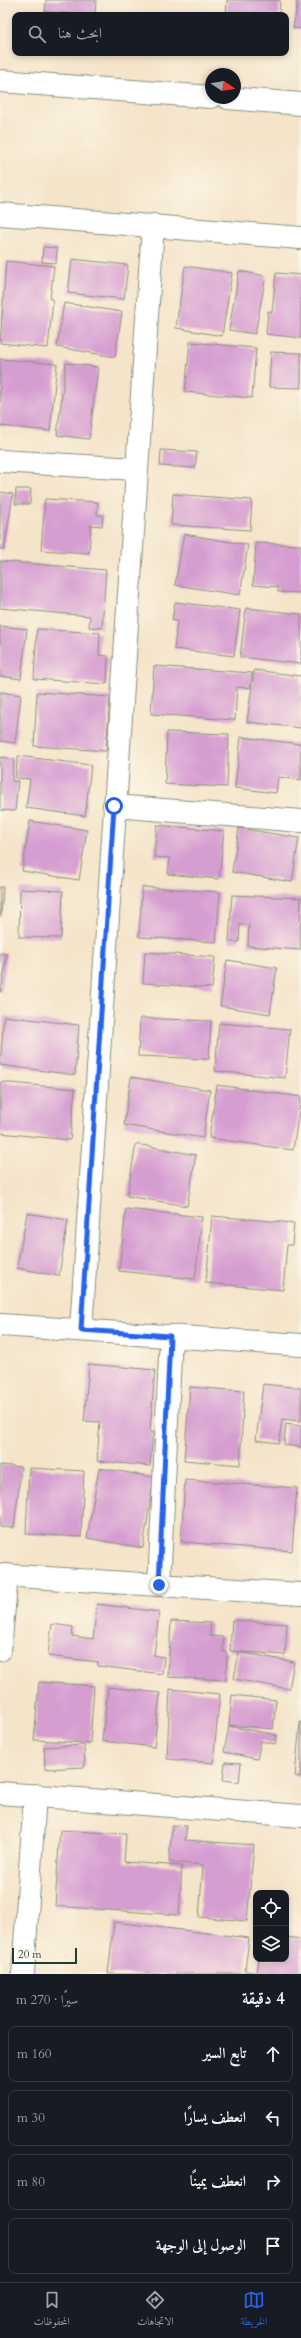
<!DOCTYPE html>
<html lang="ar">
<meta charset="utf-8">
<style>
body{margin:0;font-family:Cardo,Amiri,serif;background:#20242c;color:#f1f3f6;direction:rtl}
.controls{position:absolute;right:12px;bottom:12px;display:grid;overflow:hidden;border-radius:8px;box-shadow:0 2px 6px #0003}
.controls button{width:36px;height:36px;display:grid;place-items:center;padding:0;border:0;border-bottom:1px solid #363941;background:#171b24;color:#f1f3f6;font:20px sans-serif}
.compass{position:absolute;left:205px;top:68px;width:36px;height:36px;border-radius:50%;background:#171b24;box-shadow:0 2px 6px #0003;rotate:102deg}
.scale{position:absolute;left:12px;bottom:10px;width:65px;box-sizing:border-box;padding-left:4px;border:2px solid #1f3d34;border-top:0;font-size:11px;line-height:14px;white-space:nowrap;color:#1f3d34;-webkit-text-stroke:3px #fcf5e5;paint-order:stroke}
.stop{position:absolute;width:12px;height:12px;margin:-9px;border:3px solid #2563eb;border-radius:50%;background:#fff}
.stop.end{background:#2563eb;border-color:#fff;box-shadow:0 1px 4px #0008}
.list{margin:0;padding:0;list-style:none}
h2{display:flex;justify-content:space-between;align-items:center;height:52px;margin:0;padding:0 16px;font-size:17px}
h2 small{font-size:13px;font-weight:400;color:#9ea1a6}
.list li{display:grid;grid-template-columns:26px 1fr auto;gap:12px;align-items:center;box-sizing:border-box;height:56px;margin:0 8px 8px;padding:0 8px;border:1px solid #363941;border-radius:8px}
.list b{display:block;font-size:15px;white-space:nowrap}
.list em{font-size:13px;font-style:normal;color:#9ea1a6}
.icon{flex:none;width:22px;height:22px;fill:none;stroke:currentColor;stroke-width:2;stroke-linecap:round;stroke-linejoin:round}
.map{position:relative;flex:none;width:301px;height:1974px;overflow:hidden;direction:ltr}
.search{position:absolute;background:#171b24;box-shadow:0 2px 6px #0003;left:12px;right:12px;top:12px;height:44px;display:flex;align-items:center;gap:10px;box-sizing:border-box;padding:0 14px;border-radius:8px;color:#9ea1a6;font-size:15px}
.sheet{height:308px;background:#171b24}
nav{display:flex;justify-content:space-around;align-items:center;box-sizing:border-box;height:56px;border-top:1px solid #363941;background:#171b24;font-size:11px;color:#9ea1a6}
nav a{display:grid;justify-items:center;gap:2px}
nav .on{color:#2563eb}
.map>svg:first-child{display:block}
.building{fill:#d69dd1}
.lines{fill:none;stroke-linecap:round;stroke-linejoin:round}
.minor-casing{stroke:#8a907e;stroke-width:24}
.tertiary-casing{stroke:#8a907e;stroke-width:24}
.minor{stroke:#fff;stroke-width:22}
.tertiary{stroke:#fff;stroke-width:22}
.route{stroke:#2563eb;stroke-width:5}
</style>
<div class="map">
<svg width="301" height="1974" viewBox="0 0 301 1974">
<rect width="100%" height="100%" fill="#fcf5e5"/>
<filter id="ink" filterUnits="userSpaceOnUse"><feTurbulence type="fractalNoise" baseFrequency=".025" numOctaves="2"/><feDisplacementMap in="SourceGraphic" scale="8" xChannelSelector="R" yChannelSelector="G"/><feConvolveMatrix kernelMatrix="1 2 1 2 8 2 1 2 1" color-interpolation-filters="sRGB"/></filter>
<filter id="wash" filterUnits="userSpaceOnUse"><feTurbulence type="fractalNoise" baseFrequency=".012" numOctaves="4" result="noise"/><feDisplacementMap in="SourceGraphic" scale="16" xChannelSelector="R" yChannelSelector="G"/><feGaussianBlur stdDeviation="0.9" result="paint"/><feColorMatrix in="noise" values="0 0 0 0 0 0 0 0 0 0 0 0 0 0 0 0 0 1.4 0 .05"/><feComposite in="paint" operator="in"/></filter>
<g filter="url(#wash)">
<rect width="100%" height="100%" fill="#f4e4c9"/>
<g id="blocks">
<!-- building -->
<g class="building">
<polygon points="46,0 96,0 95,15 45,12"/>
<polygon points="227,0 280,0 279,15 226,15"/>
<polygon points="298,0 301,0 301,29 293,28"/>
<polygon points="43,247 57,248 56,263 42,262"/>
<polygon points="72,259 128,265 124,299 68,293"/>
<polygon points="6,261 54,266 50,299 53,300 48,348 0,343"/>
<polygon points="185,266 232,273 222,336 176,328"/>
<polygon points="239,271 266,276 255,334 229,330"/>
<polygon points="276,273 301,275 301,338 266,334 268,311 272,312"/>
<polygon points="64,303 122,312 115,357 57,347"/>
<polygon points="190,342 256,348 252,398 185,392"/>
<polygon points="271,352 301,353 301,388 269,387"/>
<polygon points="0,359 57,364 50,431 0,426"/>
<polygon points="66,363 98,367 89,439 57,435"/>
<polygon points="161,450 197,452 195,468 160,466"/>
<polygon points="16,489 31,489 30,504 15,504"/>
<polygon points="0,492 13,494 4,550 0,549"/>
<polygon points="173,494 252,500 250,530 171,525"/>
<polygon points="45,499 98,502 97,515 103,515 102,526 91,525 89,553 41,550"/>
<polygon points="184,534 248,545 240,595 175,585"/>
<polygon points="256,543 301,545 301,593 278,592 278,587 253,585"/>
<polygon points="0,561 106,570 102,628 89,627 90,616 0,608"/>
<polygon points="175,602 240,610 234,656 174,649 177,621 172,620"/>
<polygon points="246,608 301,614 301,664 240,657"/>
<polygon points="0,626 27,629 21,679 0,676"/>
<polygon points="37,629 100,633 99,655 108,656 107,684 34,679"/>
<polygon points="154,666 252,673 250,688 237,687 235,720 151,714"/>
<polygon points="254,670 301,676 301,728 247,722"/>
<polygon points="0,692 21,695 15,743 0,741"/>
<polygon points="37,692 110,697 106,751 34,746"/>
<polygon points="167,732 229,734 227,787 165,784"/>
<polygon points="241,737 301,744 301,780 278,777 276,793 235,788"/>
<polygon points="18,756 91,765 85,816 26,808 30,779 15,778"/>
<polygon points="0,757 14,759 12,781 18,781 15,811 0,810"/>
<polygon points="30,821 87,830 79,880 22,871"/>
<polygon points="157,825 224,831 219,879 168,874 170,858 154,857"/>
<polygon points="239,828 299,838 292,882 232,872"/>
<polygon points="0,887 3,887 1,916 0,916"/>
<polygon points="142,887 220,892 216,942 139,937"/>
<polygon points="20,889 63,891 61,938 19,937"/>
<polygon points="232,895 301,898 300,950 248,946 249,925 240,924 239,942 229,942"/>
<polygon points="145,952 215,957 212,988 143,983"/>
<polygon points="0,953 7,954 1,992 0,992"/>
<polygon points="227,960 277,968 270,1014 220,1006"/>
<polygon points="4,1016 79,1025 75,1075 0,1065"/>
<polygon points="140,1018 211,1021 209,1059 138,1056"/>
<polygon points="219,1023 290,1029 285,1078 215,1071"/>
<polygon points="131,1077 210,1090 203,1138 124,1125"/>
<polygon points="0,1082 75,1089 70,1140 0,1133"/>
<polygon points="217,1085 301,1097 293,1150 209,1138"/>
<polygon points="136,1144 196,1155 187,1206 127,1196"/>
<polygon points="126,1209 202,1217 195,1279 119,1271"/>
<polygon points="27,1213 68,1220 59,1276 17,1268"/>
<polygon points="212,1216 294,1223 292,1245 287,1245 283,1290 206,1283"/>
<polygon points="89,1364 155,1370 150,1432 153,1432 150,1466 97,1461 100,1422 84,1421"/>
<polygon points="263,1384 301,1388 301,1421 282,1419 279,1443 256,1440"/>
<polygon points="190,1387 244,1391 240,1465 184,1460"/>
<polygon points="286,1424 301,1426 301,1447 284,1445"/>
<polygon points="0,1465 21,1467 14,1528 0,1527"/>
<polygon points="29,1468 84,1471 81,1537 26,1534"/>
<polygon points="99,1468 154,1477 143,1548 87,1538"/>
<polygon points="185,1480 297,1488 292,1551 181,1542"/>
<polygon points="97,1604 159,1612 154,1655 164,1657 162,1674 98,1666 98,1662 48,1656 52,1624 73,1627 72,1636 93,1639"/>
<polygon points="232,1620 287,1624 285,1655 230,1651"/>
<polygon points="171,1621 211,1623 210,1636 223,1637 223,1652 227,1652 226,1680 168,1677"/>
<polygon points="239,1652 294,1662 289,1689 234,1679"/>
<polygon points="39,1682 94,1686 90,1743 34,1740"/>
<polygon points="108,1687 160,1693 154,1747 102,1741"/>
<polygon points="170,1689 220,1694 213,1763 167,1759"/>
<polygon points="232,1695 276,1700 273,1729 229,1725"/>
<polygon points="300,1722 301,1722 301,1777 295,1776"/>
<polygon points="229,1726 277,1735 275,1744 261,1741 257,1759 224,1752"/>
<polygon points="84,1745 85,1767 45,1769 44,1747"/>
<polygon points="225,1762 241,1763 239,1782 223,1780"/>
<polygon points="172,1825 187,1826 185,1840 254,1845 247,1921 199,1917 203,1865 169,1862"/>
<polygon points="60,1830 126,1834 124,1862 182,1866 179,1915 55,1906"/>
<polygon points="114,1922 249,1938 245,1971 253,1972 252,1974 108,1974"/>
<polygon points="286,1937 301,1939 301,1974 257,1974 259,1959 286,1959"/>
</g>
</g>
</g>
<g filter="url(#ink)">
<use href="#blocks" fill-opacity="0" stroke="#8a907e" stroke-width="1"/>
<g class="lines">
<!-- minor casing -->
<g class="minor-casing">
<g id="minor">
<polyline points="0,81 211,97"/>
<polyline points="228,98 301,104"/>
<polyline points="0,461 136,469"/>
<polyline points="114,806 301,821"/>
<polyline points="0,1325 301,1345"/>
<polyline points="81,1330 153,225"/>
<polyline points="0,1575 301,1594"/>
<polyline points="159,1585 171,1336"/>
<polyline points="0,1650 7,1575"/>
<polyline points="0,1793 301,1816"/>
<polyline points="23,1974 35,1795"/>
</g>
</g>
<!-- tertiary casing -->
<g class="tertiary-casing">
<polyline id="tertiary" points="0,214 301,238"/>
</g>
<!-- minor -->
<use href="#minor" class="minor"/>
<!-- tertiary -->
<use href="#tertiary" class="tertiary"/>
</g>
</g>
<g class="lines" filter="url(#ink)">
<!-- route -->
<polyline class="route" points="114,806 81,1330 170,1336 159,1585"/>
</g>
</svg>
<div class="controls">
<button><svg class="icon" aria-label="locate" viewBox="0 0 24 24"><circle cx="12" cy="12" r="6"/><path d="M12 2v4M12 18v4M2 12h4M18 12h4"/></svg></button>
<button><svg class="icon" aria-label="layers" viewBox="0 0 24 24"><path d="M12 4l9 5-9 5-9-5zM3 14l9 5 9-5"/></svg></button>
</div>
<svg class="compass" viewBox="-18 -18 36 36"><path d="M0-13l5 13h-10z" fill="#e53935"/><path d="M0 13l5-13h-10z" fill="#9ea1a6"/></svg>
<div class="scale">20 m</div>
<div class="stop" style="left:114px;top:806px"></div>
<div class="stop end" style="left:159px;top:1585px"></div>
<div class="search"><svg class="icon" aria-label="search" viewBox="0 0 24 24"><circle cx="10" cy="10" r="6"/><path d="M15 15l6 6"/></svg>ابحث هنا</div>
</div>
<section class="sheet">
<h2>4 دقيقة<small>سيرًا · 270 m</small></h2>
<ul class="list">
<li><svg class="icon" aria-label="ahead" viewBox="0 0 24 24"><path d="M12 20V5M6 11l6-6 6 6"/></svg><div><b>تابع السير</b></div><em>160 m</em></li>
<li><svg class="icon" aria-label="left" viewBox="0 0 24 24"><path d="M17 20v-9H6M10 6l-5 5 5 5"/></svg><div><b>انعطف يسارًا</b></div><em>30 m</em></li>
<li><svg class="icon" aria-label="right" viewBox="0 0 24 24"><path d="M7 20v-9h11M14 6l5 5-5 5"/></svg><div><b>انعطف يمينًا</b></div><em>80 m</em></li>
<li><svg class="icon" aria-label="arrive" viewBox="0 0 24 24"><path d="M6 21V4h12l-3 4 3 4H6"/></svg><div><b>الوصول إلى الوجهة</b></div></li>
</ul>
</section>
<nav>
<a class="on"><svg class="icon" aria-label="map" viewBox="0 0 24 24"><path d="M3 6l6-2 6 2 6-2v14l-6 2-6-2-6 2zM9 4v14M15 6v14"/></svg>الخريطة</a>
<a><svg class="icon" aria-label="directions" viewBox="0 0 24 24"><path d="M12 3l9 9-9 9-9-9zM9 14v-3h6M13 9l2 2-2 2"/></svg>الاتجاهات</a>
<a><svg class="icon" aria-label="saved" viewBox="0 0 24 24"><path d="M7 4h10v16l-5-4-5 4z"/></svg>المحفوظات</a>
</nav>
